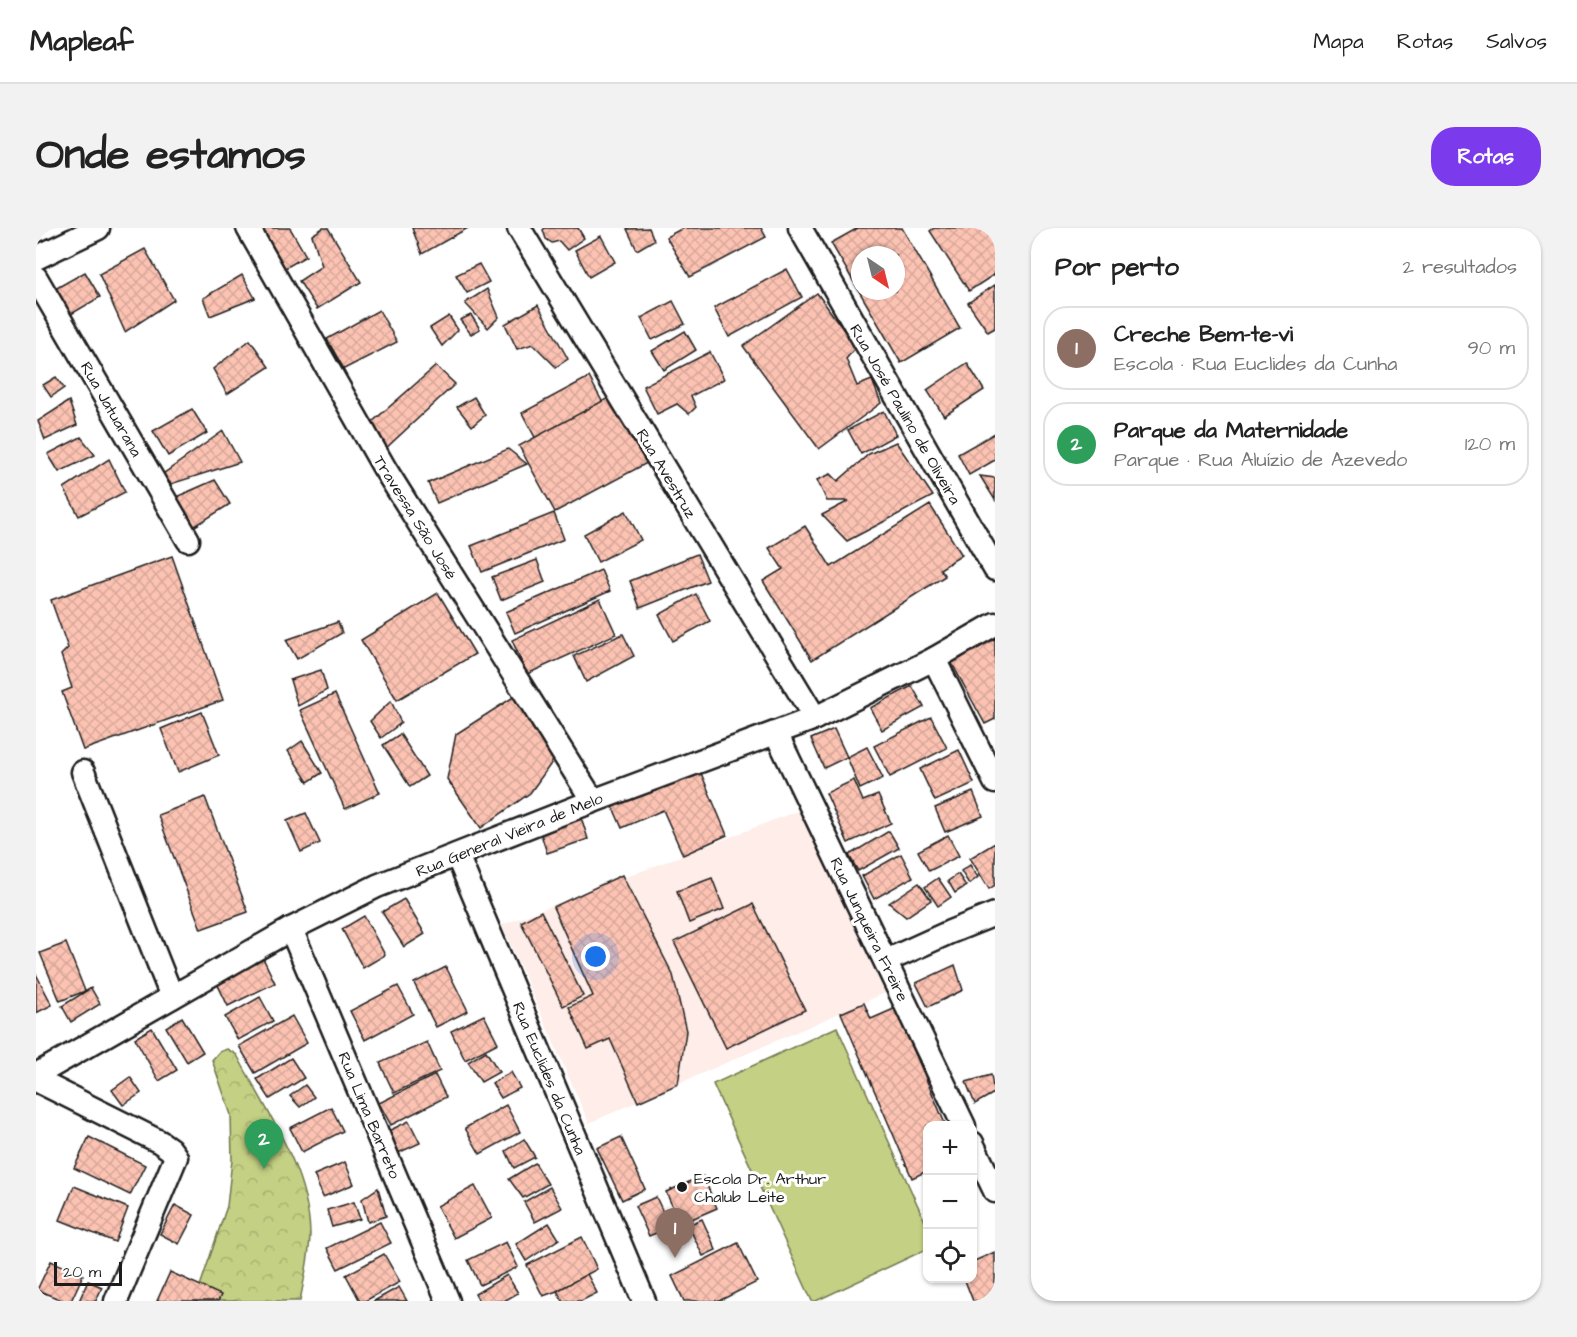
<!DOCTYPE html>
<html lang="pt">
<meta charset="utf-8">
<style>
body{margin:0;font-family:"Architects Daughter",sans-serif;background:#f2f2f2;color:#222}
.controls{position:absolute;right:18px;bottom:18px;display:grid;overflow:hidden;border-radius:12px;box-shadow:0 2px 4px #0004}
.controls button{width:54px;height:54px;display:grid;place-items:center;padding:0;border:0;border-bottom:2px solid #e0e0e0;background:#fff;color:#222;font:30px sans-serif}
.compass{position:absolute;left:815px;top:18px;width:54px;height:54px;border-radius:50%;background:#fff;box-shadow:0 2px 4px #0004;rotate:145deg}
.scale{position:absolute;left:18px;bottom:15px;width:68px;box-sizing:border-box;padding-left:6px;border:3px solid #1c1c1c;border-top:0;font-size:16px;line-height:21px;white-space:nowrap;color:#1c1c1c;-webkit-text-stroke:4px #fff;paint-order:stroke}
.you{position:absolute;left:560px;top:729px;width:21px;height:21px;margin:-15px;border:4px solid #fff;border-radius:50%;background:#1a73e8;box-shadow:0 0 0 9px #1a73e833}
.badge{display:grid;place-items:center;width:39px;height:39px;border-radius:50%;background:#7c3aed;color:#fff;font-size:20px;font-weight:700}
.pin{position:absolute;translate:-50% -50px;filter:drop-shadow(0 2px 3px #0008)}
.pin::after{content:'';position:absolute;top:32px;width:21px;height:18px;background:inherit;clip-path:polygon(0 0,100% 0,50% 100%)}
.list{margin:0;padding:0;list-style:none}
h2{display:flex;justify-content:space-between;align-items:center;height:78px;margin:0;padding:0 24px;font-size:26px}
h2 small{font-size:20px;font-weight:400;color:#767676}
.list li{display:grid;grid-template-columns:39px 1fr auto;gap:18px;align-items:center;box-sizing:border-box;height:84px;margin:0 12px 12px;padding:0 12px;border:2px solid #e0e0e0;border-radius:24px}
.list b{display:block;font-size:22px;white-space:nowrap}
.list p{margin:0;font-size:20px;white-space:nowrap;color:#767676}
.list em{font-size:20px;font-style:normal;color:#767676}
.icon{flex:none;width:33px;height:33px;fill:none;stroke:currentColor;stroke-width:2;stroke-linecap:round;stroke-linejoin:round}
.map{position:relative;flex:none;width:959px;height:1073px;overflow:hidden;border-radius:24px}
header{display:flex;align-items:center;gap:36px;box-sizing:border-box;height:84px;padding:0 30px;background:#fff;border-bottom:2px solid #e0e0e0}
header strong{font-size:28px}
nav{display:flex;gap:33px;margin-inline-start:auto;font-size:21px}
.intro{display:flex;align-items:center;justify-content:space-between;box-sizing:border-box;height:144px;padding:0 36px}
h1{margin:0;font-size:42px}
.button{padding:15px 27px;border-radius:24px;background:#7c3aed;color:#fff;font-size:21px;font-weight:700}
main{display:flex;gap:36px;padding:0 36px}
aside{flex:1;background:#fff;border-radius:24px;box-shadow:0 2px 4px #0004}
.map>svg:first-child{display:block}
.built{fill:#feede8}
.forest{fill:url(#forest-crowns);stroke:#707650;stroke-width:1.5}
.pitch{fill:#c4d083;stroke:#707650;stroke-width:1.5}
.building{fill:url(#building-cross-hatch);stroke:#1c1c1c;stroke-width:1.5;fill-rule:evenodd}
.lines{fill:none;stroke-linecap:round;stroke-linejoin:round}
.minor-casing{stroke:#1c1c1c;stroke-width:27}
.minor{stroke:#fff;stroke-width:22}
.poi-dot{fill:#1c1c1c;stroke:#fff;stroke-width:2}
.labels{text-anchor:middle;stroke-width:6;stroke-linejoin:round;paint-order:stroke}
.street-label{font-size:16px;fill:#1c1c1c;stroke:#fff}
.poi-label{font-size:16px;fill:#1c1c1c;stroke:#fff;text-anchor:start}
</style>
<header>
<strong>Mapleaf</strong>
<nav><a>Mapa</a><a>Rotas</a><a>Salvos</a></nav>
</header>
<div class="intro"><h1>Onde estamos</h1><a class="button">Rotas</a></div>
<main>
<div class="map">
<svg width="959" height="1073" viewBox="0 0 959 1073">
<defs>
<pattern id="forest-crowns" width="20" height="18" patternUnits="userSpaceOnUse" patternTransform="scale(1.5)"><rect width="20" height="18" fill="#c4d083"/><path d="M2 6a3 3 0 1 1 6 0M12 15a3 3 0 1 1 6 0" fill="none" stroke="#a8b271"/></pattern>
<pattern id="building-cross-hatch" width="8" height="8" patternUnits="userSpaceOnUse" patternTransform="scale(1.5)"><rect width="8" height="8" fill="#fcc3b3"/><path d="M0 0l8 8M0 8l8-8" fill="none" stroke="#d7a799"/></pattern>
</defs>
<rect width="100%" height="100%" fill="#fff"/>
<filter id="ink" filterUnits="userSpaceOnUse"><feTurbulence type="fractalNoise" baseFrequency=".0167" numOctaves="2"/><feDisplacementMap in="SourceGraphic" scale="12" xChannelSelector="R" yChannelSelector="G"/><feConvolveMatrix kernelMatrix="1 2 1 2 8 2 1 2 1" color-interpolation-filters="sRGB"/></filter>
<g filter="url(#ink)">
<!-- built -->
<polygon class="built" points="764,582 849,765 553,895 466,697"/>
<!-- forest -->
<path class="forest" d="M191,821l10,6c29,56 71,113 73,178 0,22 -6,46 -10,68h-105l32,-95 5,-46 -1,-45 -19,-55 7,-8z"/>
<!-- pitch -->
<polygon class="pitch" points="801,799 891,998 891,1021 780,1073 776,1073 677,856"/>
<!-- building -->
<g class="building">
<polygon points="222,0 254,0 270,28 246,42"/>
<polygon points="287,0 292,0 325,54 281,81 263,53 286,38 276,7"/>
<polygon points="376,0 432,0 386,26"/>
<polygon points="509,0 542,0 548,10 531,22 523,13 516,15 510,11 507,2"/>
<polygon points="613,0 618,12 601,22 591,1"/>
<polygon points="647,0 725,0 730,9 654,49 630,9"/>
<path d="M822,0h44l58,100 -59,35 -70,-120zM824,27h36v36h-36z"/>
<polygon points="898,0 959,0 959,46 933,63 894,3"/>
<polygon points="565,8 579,34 553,49 539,22"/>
<polygon points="109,21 138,72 89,104 63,46"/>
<polygon points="443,36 453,54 431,65 420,47"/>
<polygon points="751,41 766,69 693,109 678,80"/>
<polygon points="49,44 64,69 32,88 17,62"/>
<polygon points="206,47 219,70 174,88 167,70"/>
<polygon points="959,57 959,100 952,104 932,75"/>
<polygon points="451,61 463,89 452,100 429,75"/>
<polygon points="781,65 820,119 810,131 821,158 836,152 845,175 783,221 707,118"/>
<polygon points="637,73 649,96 616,112 605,90"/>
<polygon points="502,77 532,131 520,139 497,116 481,121 469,96"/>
<polygon points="343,82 361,114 308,141 291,111"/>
<polygon points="435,87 444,101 435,106 424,92"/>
<polygon points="413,88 422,102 406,118 394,100"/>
<polygon points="649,103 660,122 628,142 616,123"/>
<polygon points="214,112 233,139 191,166 177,141"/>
<polygon points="674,124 688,151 655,168 660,179 653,186 641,176 621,186 607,158"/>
<polygon points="931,135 948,162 908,188 891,162"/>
<polygon points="400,138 419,156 349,221 335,195"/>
<polygon points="20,149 28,160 15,169 7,157"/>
<polygon points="553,149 568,177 501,213 486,185"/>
<polygon points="576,168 611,235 519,284 483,218"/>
<polygon points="438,169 449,187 436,198 421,179"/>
<polygon points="33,173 41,197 9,212 2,193"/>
<polygon points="156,181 171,205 132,228 117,203"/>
<polygon points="848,183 860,207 825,226 812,202"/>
<polygon points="187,203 204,234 135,256 127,246"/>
<polygon points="959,205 959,232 933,247 922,226"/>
<polygon points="45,209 59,227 23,244 12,226"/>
<polygon points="860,214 897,268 811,313 786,287 813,273 791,273 781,252 795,246 802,253 833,226"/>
<polygon points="472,221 491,236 401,275 392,255"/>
<polygon points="73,231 89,264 43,288 28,260"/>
<polygon points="944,248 959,250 959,272"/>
<polygon points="179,252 194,276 153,302 138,270"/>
<polygon points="894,277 926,327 904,341 909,348 776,432 727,353 747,341 733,320 769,298 795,339"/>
<polygon points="590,283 605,312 562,334 548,306"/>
<polygon points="518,285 528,311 446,344 435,318"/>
<polygon points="661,326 672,353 604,380 594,353"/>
<polygon points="136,328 187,472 47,522 26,464 36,460 25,427 32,420 15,372"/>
<polygon points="501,332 509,354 465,372 456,349"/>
<polygon points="565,342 574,363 479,405 470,384"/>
<polygon points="402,365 439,426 361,472 325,412"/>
<polygon points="660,366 674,393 637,413 623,387"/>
<polygon points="564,371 580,406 491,446 476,412"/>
<polygon points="302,394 306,405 261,431 250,412"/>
<polygon points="587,406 598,428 550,454 538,428"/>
<polygon points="959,406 959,491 949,496 913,430"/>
<polygon points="285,442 291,462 262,478 254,452"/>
<polygon points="876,458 888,479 846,502 834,480"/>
<polygon points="299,466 344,565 309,581 264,482"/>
<polygon points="479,468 519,530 494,565 445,600 411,551 420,506"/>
<polygon points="355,473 365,495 345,510 334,493"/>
<polygon points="166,484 183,527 142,544 125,501"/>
<polygon points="895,489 911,520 854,549 838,518"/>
<polygon points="798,501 811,529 788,540 775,511"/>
<polygon points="364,506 391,548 374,559 347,517"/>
<polygon points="266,513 286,545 272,554 252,523"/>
<polygon points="831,519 847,550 824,561 811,529"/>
<polygon points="923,522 938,555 899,573 884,541"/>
<polygon points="662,538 691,607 647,627 627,582 586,600 575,575"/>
<polygon points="818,552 827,573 842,567 855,595 812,615 790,565"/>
<polygon points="937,564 947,588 909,604 899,580"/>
<polygon points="169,569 212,684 165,701 122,587"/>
<polygon points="270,585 284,615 265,624 251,593"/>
<polygon points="545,589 552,611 511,625 504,603"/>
<polygon points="853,603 863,620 822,643 813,627"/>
<polygon points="912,607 923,628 893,643 882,623"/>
<polygon points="959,615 959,657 953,661 934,630"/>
<polygon points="865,626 877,649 838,671 826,648"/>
<polygon points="934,637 942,649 933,656 925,643"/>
<polygon points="922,646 930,658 919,665 912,653"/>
<polygon points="586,647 637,747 650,803 642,856 602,874 574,811 552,821 533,779 557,768 517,679"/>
<polygon points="676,650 688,681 653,695 641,663"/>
<polygon points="902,650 915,669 902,678 889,659"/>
<polygon points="883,655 895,672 870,689 853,675"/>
<polygon points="368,671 389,706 368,719 346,684"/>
<polygon points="717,676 769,782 690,820 638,714"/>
<polygon points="505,683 547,768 527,778 485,694"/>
<polygon points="328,688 349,727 327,740 306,701"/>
<polygon points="30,715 49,763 24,773 4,725"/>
<polygon points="226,728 239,755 192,778 179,751"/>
<polygon points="919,737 927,762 892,779 880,755"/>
<polygon points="410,739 432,783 400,799 378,755"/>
<polygon points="0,746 16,777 0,785"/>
<polygon points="362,758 377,786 329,812 314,783"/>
<polygon points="55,760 64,776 35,794 26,778"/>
<polygon points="224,769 237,793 202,812 189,789"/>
<polygon points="828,775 835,791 860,780 910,898 891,898 891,943 876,950 805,785"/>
<polygon points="448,787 462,815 429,832 415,803"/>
<polygon points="256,788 271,815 219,845 203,818"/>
<polygon points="146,789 167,824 151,834 130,799"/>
<polygon points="116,800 141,842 123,853 99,810"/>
<polygon points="391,814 404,843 358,865 344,835"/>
<polygon points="450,823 463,844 445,854 432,834"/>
<polygon points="255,830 268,850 234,871 221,851"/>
<polygon points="475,844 484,860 465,870 456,855"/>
<polygon points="399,847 410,869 355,897 343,875"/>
<polygon points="955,847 958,865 939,876 930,854"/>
<polygon points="94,849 105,865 87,877 76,862"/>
<polygon points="269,857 278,869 264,879 254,868"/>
<polygon points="470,877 484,904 444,926 429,900"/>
<polygon points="295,879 307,903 266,924 254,900"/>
<polygon points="373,893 384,915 362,925 350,904"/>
<polygon points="53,909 109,937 94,967 38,940"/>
<polygon points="585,909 609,961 586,972 561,920"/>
<polygon points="488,911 499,929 478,940 470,923"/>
<polygon points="309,934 318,956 287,969 278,947"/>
<polygon points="499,935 512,956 487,970 473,951"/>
<polygon points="667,948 681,980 644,996 630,964"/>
<polygon points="38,958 92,980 79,1014 24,992"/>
<polygon points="439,958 456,990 418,1010 401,978"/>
<polygon points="514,959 526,980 499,994 488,974"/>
<polygon points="342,960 350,988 332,994 326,971"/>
<polygon points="620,969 634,999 613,1008 599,978"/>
<polygon points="318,974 324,991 296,999 291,982"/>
<polygon points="139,977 158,987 143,1016 124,1006"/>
<polygon points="666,991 680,1022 667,1028 652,997"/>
<polygon points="344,994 355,1015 302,1041 291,1020"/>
<polygon points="513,995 523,1011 490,1033 480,1016"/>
<polygon points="546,1009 561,1041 521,1063 507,1068 491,1037"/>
<polygon points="470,1014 482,1039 444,1057 432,1032"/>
<polygon points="702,1015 721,1054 683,1073 648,1073 636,1048"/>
<polygon points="959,1024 959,1073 937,1073 928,1050 936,1050 936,1034"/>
<polygon points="348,1026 364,1054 329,1073 324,1073 310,1047"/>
<polygon points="15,1033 47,1047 35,1073 28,1073 1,1062"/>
<polygon points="134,1044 185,1067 182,1073 121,1073"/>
<polygon points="551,1046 561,1065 545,1073 527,1073 521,1063"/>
<polygon points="471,1047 482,1065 468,1073 443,1073 439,1066"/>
<polygon points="52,1053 66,1059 60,1073 43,1073"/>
<polygon points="363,1059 371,1073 338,1073"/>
</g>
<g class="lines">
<!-- minor casing -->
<g class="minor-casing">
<g id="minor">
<polyline points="212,0 349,241 557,573"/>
<polyline points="483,0 779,490"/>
<polyline points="764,0 959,341"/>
<polyline points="0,30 62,0"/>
<polyline points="0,50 152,312"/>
<polyline points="898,431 959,554"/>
<polyline points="740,505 928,898"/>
<polyline points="47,544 136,769"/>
<polyline points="421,627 608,1073"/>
<polyline points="255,701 412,1073"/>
<polyline points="850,733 914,704 959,686"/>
<polyline points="0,847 255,701 341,658 557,573 779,490 898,431 959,396"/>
<polyline points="0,852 124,914 134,921 140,929 80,1073"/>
<polyline points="936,915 959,963"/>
</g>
</g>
<!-- minor -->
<use href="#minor" class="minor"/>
</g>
</g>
<!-- markers -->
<circle class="poi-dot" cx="646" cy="959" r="6"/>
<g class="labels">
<!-- street labels -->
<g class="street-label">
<text transform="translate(76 181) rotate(60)" y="6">Rua Jatuarana</text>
<text transform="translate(870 186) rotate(60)" y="6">Rua José Paulino de Oliveira</text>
<text transform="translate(631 245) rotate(59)" y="6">Rua Avestruz</text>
<text transform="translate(380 289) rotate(58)" y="6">Travessa São José</text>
<text transform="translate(473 606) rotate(-22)" y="6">Rua General Vieira de Melo</text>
<text transform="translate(834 701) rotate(64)" y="6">Rua Junqueira Freire</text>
<text transform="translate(514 850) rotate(67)" y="6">Rua Euclides da Cunha</text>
<text transform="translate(334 887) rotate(67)" y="6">Rua Lima Barreto</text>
</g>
<!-- poi labels -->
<g class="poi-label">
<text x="658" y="956">Escola Dr. Arthur<tspan x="658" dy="18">Chalub Leite</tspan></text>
</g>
</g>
</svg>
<div class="controls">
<button>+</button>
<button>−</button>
<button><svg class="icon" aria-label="locate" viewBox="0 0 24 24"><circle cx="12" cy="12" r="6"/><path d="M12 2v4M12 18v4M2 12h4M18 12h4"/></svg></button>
</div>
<svg class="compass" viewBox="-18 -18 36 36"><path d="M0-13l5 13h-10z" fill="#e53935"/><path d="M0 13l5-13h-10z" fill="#767676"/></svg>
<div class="scale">20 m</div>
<div class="you"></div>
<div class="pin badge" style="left:639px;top:1030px;background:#8d6e63">1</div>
<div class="pin badge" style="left:228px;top:941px;background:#2e9e5b">2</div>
</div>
<aside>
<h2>Por perto<small>2 resultados</small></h2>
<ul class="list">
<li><span class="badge" style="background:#8d6e63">1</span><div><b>Creche Bem-te-vi</b><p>Escola · Rua Euclides da Cunha</p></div><em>90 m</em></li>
<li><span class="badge" style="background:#2e9e5b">2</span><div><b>Parque da Maternidade</b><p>Parque · Rua Aluízio de Azevedo</p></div><em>120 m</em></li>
</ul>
</aside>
</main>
